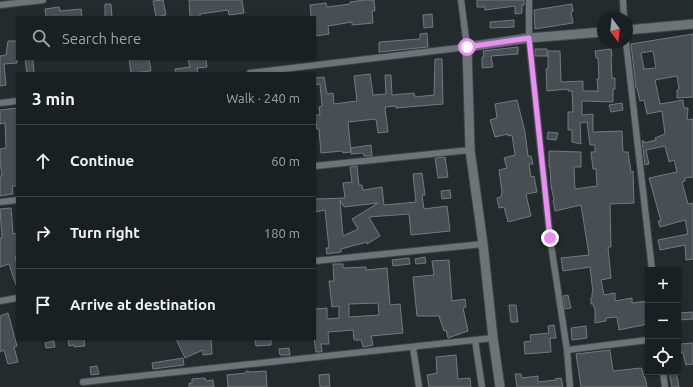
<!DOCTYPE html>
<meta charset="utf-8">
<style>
body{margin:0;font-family:Ubuntu,sans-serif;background:#23282a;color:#f1f3f6}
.controls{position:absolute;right:12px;bottom:12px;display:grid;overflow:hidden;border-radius:0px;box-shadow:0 1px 3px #0004}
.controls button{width:36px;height:36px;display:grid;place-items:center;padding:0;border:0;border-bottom:1px solid #383e40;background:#1a2022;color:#f1f3f6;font:20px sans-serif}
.compass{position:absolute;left:597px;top:12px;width:36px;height:36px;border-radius:50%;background:#1a2022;box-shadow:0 1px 3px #0004;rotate:165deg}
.stop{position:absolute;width:12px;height:12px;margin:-9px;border:3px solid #ef8bf6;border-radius:50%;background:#fff}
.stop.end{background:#ef8bf6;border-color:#fff;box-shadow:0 1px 4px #0008}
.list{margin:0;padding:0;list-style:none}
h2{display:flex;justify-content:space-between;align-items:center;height:52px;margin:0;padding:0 16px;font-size:17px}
h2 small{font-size:13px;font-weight:400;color:#9fa3a5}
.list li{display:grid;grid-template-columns:26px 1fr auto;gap:12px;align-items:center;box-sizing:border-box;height:72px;padding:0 16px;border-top:1px solid #383e40}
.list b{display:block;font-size:15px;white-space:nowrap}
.list em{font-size:13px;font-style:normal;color:#9fa3a5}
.icon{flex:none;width:22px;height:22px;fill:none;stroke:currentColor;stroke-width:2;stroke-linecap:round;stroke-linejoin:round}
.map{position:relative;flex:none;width:693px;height:387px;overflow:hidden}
.search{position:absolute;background:#1a2022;box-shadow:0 1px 3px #0004;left:16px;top:16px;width:300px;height:44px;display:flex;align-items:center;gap:10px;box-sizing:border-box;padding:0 14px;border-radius:0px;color:#9fa3a5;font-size:15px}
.panel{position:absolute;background:#1a2022;box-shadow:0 1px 3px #0004;left:16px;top:72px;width:300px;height:268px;border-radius:0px}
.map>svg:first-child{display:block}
.building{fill:#474f54;stroke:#727a7f;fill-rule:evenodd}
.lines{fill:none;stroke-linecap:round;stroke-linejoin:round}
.street-casing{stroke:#3e4647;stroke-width:8}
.secondary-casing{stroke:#3e4647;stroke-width:11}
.street{stroke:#6b7577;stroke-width:6}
.secondary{stroke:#6b7577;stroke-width:9}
.route{stroke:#ef8bf6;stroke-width:5}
</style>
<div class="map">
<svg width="693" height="387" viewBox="0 0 693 387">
<rect width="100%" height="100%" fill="#232b2d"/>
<!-- building -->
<g class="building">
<polygon points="163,0 166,15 156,17 153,1"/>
<polygon points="189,0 242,0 244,13 229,15 228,10 200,14 200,17 190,17"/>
<polygon points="364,0 374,0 375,11 372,11 373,23 352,25 352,22 328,26 329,34 315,36 315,17 311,17 310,5 326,3 327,7 350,4 350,2"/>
<polygon points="477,0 524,0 524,5 522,5 522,13 515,14 515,6 485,10 485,7 477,7"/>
<polygon points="105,4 111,4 112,17 105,17"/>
<polygon points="572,4 573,11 571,12 573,23 535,29 534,10"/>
<polygon points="59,7 60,11 81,9 82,17 46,17 45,9"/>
<polygon points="432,14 433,27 424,28 423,15"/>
<polygon points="514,20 514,27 490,28 490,22"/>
<polygon points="427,33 428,47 379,52 379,42 420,39 420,34"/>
<path d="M693,34v63l-16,1v-8l2,-1 -2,-13 -22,4 5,24 23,-4 1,8h4l-1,12 6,-1v58l-8,1v3l-3,1 6,22 5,-1v56l-7,1 -1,-15 -25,5 -2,-10 30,-6 -3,-14 -25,7 -2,-6h3l-12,-43 28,-6 -3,-12 -5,2 -4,-16 -19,4 3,14 -4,1 -3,-24h2v2l12,-3 -1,-2 10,-4 -1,-8 -2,-15 -15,3 -3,-14 -4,1 -3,-13h-1l-5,-44zM653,51l3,17 -12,1 -3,-16z"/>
<polygon points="8,41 17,41 17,63 4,64 6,85 0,86 0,56 6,55"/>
<polygon points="518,47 518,54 491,56 493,67 482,68 482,57 484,57 483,51"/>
<rect x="535" y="49" width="12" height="7"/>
<polygon points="611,49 612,56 611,56 612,78 615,78 615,89 613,89 613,102 582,101 582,115 593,114 593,132 622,131 623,152 628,152 631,172 633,171 634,203 610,204 611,247 608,247 611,278 601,280 604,295 615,293 615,301 632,298 632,303 648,301 648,324 619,330 617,317 606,318 606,321 595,323 595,310 593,304 591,304 591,298 592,298 592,293 593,293 590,267 563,271 561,258 589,255 581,205 555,211 553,200 554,200 551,186 550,167 549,167 549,151 581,152 581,167 574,167 575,189 597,186 596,169 593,169 591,152 595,152 595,145 590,145 587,122 580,123 581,144 572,142 572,130 568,130 568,112 573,112 572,91 568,91 568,89 547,91 546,69 548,69 548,51 560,51 561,82 583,81 583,91 598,91 597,79 599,79 598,58 596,58 595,51"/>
<polygon points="25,59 33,59 34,73 27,73"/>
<polygon points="129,59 149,59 151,71 131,73"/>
<polygon points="188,59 206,59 207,67 197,68 198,73 176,73 175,69 190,67"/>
<polygon points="435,59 442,59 443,104 396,108 396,106 385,107 388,132 378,133 376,119 348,122 351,152 343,153 342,151 321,153 319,129 317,129 315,115 320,115 319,107 322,106 320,84 315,85 315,78 324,77 327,94 333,93 334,104 357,101 354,76 370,74 373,95 386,94 385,75 391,75 392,95 414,93 415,97 434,95"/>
<polygon points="517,100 525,132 528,156 531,156 533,164 529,164 531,177 534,176 537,192 526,194 531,216 508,222 504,207 499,208 497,198 501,197 502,192 499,170 507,168 504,158 515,155 512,135 508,136 508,134 495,137 490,120 497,118 495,104"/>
<polygon points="622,103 623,110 611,112 609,105"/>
<polygon points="17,108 17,186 12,186 13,194 0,196 0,176 2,176 0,161 0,149 6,148 5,123 0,124 0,110"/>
<polygon points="548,132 558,133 556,140 547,139"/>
<polygon points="371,145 372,156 364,156 363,153 351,154 351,148"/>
<polygon points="445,157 448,177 438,178 435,158"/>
<path d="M357,166l2,19h3l1,5 19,-3 2,18 32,-3 -3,-28 9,-1 3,22h-3l2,14 23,-3 3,25 -39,4 -2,-21 -40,3 11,19 -13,8v-2l-26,7v3l-14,2 -1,-6h3l-4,-38 -10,2v-13l30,-1 -2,-15 9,-1 -2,-15zM340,200l4,7 34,-4 -26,16 6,10 -15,7z"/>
<polygon points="450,190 451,198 442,199 441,191"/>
<polygon points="11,208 13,234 17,233 17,257 15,257 17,265 17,285 16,285 9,264 0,267 0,238 2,238 0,209"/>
<polygon points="425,257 426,263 416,264 415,259"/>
<polygon points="409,258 410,264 393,266 392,260"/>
<polygon points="449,260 452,301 465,299 466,307 463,308 468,331 448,338 446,330 444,331 439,316 417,316 413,277 434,275 432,261"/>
<path d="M333,264h10v4l23,-1v3l21,-2 3,37 10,-1 3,29 -32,3 2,9 -10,2 -2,-7h-7l-1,-10 -24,2h-1l1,12h-8l1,8h-6l-2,-13 1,-30 12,-1v11l12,-1v-12l-7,1 -3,-26h5zM378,303l1,12 -30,2v-13z"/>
<polygon points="568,295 571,308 565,309 563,296"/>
<polygon points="509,305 516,305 518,322 511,322"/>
<polygon points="693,312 693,319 678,320 678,313"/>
<polygon points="8,313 17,346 14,347 18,362 8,364 4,350 0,352 0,316"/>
<polygon points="554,325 556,338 550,338 551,352 525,354 524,342 531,341 530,335 549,333 548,326"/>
<polygon points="586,326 587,338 572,340 571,328"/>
<polygon points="68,339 84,339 85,346 74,347 74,345 69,346"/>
<polygon points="176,339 211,339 212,354 203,355 203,350 185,358"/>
<polygon points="255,339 271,339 271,345 256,346"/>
<polygon points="54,341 55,347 46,348 45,343"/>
<polygon points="693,343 693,364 686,365 683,353 681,353 680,344"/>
<polygon points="289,348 290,355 280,355 279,349"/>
<polygon points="610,350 613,371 641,368 642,369 644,377 645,377 647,387 581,387 576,354"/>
<polygon points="456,355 458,379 470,378 471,387 429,387 427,375 437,373 436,357"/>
<polygon points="183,358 184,365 153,369 152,363"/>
<polygon points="97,366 99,374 91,375 90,367"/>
<polygon points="246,371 251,372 266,371 267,387 228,387 227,375 246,373"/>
<polygon points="669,372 676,372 679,387 672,387"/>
<polygon points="329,374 330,387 320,387 319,375"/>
<polygon points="515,374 521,374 522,378 538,376 538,382 556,380 555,379 561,378 563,387 517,387"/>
<polygon points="205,378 206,381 213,380 214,387 189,387 189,383 192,383 192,379"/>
</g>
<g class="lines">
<!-- street casing -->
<g class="street-casing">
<g id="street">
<polyline points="529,0 529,38 550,238 567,350 570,387"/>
<polyline points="623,0 624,18"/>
<polyline points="0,5 43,0"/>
<polyline points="626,42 652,270"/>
<polyline points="250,73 467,47 461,0"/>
<polyline points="0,103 17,101"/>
<polyline points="315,166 470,150"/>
<polyline points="0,202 17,200"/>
<polyline points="315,261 483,244"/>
<polyline points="0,301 17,298"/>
<polyline points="475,340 482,387"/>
<polyline points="413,348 419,387"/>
<polyline points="567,350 648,340"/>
<polyline points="663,372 665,387"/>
<polyline points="83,382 493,338"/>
</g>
</g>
<!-- secondary casing -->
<g class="secondary-casing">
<g id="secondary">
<polyline points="627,30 693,24"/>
<polyline points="500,387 493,338 483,244 470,150 467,47 529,38 603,32"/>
</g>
</g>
<!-- street -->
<use href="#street" class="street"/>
<!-- secondary -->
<use href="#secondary" class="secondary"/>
</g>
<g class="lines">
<!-- route -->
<polyline class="route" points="467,47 529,38 550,238"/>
</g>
</svg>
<div class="controls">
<button>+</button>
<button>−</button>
<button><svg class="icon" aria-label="locate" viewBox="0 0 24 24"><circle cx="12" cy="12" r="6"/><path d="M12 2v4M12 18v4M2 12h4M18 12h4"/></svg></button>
</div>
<svg class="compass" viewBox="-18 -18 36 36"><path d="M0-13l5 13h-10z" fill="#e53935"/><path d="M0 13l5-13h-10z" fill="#9fa3a5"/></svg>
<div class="stop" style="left:467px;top:47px"></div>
<div class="stop end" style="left:550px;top:238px"></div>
<div class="search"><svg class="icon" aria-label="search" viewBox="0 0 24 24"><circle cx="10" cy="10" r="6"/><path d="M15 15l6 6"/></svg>Search here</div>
<section class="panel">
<h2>3 min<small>Walk · 240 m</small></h2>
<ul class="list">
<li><svg class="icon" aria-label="ahead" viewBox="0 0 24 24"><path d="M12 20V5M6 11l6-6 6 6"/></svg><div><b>Continue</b></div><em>60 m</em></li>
<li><svg class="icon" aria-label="right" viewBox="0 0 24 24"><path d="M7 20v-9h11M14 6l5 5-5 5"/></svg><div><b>Turn right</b></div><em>180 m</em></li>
<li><svg class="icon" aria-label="arrive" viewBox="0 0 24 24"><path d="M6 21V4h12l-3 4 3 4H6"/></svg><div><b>Arrive at destination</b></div></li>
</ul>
</section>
</div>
